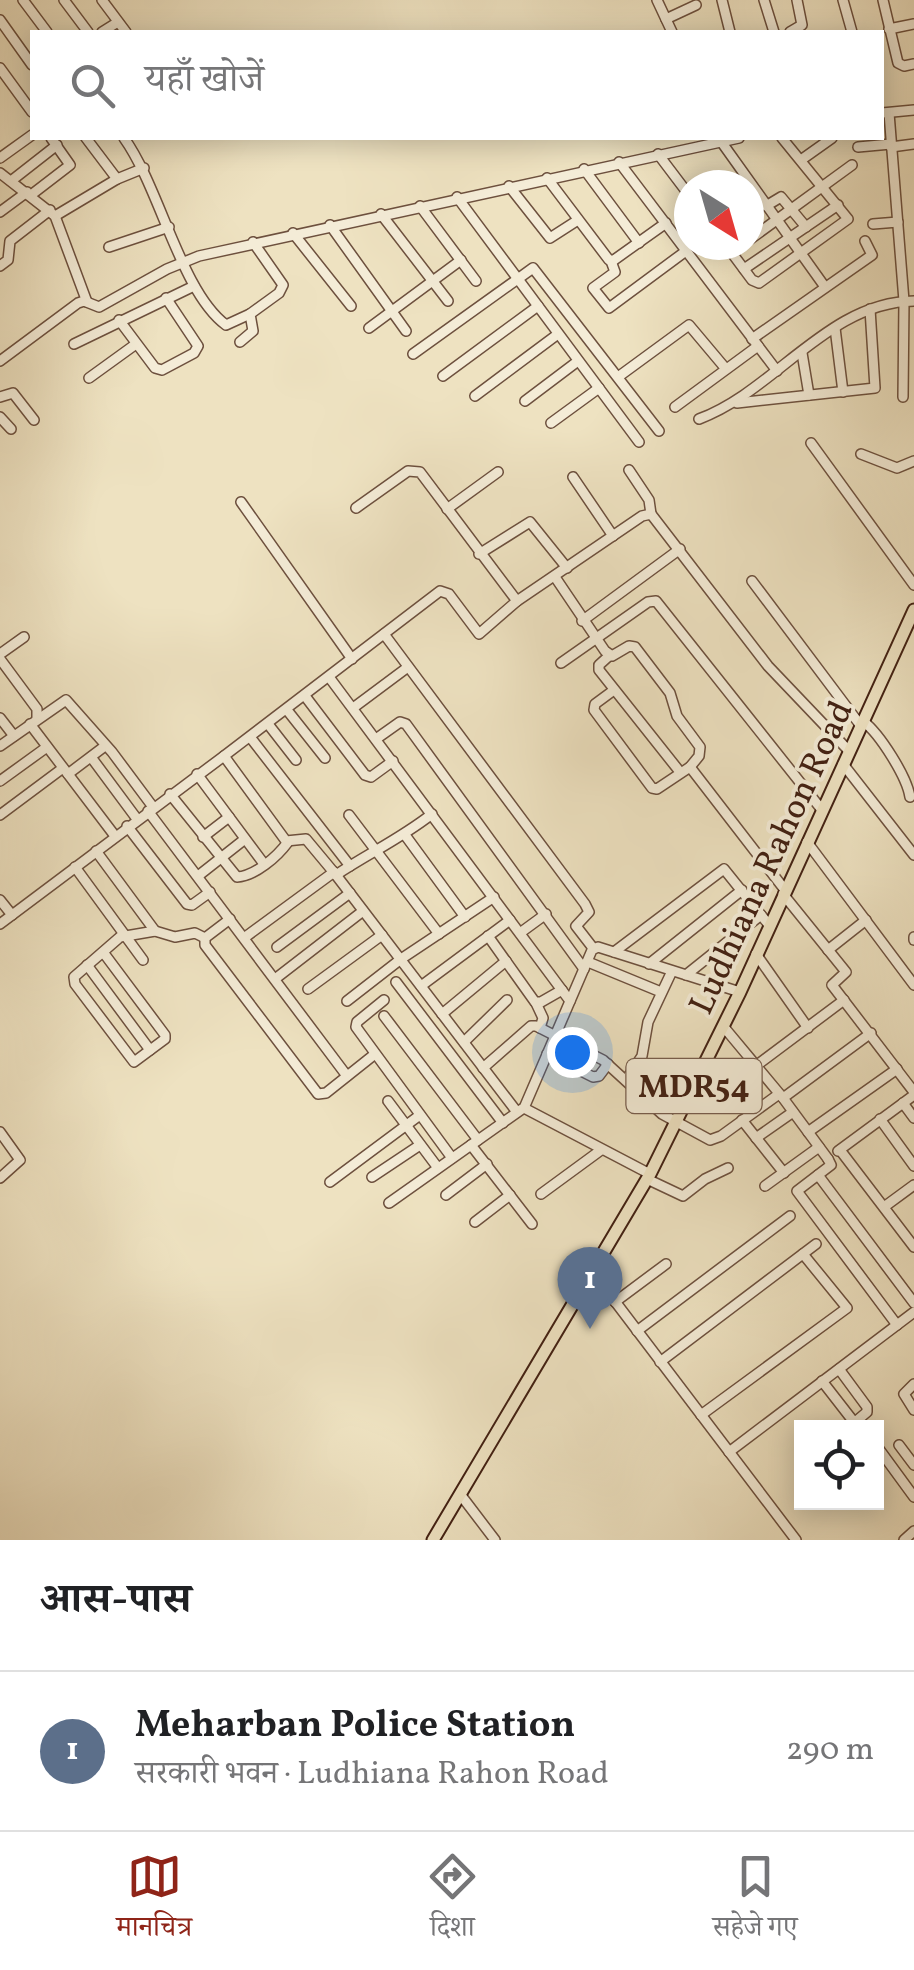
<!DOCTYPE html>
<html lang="hi">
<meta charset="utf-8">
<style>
body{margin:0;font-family:Vollkorn,"Noto Serif Devanagari",serif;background:#f6f6f6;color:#202124}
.controls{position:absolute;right:30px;bottom:30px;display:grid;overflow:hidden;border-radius:0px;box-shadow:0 5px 25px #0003}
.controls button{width:90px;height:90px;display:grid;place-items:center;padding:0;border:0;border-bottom:2px solid #e0e0e0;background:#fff;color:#202124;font:50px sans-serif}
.compass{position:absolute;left:674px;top:170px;width:90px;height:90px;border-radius:50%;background:#fff;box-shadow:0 5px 25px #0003;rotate:143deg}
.you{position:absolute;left:572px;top:1052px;width:35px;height:35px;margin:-25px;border:8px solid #fff;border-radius:50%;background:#1a73e8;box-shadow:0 0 0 15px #1a73e833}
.badge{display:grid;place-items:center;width:65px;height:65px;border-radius:50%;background:#8f2418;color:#fff;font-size:32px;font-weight:700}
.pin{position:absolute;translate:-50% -82px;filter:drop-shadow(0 2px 5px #0008)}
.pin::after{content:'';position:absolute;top:52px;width:35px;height:30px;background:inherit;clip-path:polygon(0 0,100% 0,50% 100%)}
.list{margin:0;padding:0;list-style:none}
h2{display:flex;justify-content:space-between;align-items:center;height:130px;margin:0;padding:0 40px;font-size:42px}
h2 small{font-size:32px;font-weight:400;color:#757577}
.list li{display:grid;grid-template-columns:65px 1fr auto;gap:30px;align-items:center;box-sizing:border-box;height:160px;padding:0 40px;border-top:2px solid #e0e0e0}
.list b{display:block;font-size:38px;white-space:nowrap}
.list p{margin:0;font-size:32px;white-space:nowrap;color:#757577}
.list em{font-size:32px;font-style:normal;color:#757577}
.icon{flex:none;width:55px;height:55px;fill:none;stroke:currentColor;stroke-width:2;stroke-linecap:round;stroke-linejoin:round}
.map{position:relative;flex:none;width:914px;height:1540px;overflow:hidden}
.search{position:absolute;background:#fff;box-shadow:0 5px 25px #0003;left:30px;right:30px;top:30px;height:110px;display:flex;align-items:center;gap:25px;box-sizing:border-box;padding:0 35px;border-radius:0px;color:#757577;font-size:38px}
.sheet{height:290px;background:#fff}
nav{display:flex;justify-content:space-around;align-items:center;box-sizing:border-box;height:140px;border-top:2px solid #e0e0e0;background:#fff;font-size:28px;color:#757577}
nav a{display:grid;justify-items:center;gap:5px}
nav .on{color:#8f2418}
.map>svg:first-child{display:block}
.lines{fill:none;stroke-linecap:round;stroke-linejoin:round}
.minor-casing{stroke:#6d503e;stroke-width:12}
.major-casing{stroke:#422012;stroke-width:15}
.minor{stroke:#f4ecd7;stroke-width:9}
.major{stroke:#eee2c1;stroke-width:11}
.labels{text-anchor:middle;stroke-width:8;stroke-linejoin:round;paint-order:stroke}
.shield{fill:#f4ecd7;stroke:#775d4d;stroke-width:2.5}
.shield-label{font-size:32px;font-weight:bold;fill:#422012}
.street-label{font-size:35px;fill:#422012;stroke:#f4ecd7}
</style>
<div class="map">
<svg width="914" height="1540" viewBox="0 0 914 1540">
<rect width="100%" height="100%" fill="#eee2c1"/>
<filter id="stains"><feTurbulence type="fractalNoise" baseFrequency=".002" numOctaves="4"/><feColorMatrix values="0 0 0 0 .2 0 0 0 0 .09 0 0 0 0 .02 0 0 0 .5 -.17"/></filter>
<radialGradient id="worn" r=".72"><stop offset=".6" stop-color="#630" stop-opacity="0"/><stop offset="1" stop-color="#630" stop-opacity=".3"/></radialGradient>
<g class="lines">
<!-- minor casing -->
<g class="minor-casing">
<g id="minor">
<polyline points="23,0 47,32"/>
<polyline points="64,0 88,32"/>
<polyline points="102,0 126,32"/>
<polyline points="657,0 672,32"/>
<polyline points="722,0 730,32"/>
<polyline points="764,0 774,32"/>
<polyline points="843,0 852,32"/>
<polyline points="883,0 898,63 904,66 914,64"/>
<polyline points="666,19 696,5"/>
<polyline points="0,20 32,65"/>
<polyline points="889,29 914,24"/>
<polyline points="102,32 118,22"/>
<polyline points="790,32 802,25 797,0"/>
<polyline points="0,68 32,112"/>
<polyline points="882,113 914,110"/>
<polyline points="889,113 904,301 903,397"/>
<polyline points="86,138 117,179"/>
<path d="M124,138c36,50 57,154 102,187l24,-11"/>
<polyline points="720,140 825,287"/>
<polyline points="858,147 891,144"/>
<polyline points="891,147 914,144"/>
<polyline points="658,154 689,195"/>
<polyline points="0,158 32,135"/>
<polyline points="801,160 832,138"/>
<polyline points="619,162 777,371"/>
<polyline points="584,169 639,243"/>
<polyline points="0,173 55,216 87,302"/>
<polyline points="547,178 609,260 614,260 666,223"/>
<polyline points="11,181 57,145"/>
<polyline points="509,186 550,238 578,220"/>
<polyline points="31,195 70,165 51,138"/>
<polyline points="457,197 639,442"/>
<polyline points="420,206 476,281"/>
<polyline points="766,206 781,197 806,227"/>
<polyline points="0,212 27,192"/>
<polyline points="381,214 448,301"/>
<polyline points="55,216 117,179 144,168"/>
<polyline points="873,224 898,222"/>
<polyline points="330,225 406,331"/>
<polyline points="293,233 351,306"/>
<polyline points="749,240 852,165"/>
<polyline points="726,245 752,280 759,283 848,219 782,138"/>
<polyline points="109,247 169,227"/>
<polyline points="611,261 615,272 593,288 609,308 686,251"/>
<polyline points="0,266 8,260 10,241 50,210"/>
<polyline points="744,269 838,205"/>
<polyline points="119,320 155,368 162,370 194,353 198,346 166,298"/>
<polyline points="369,328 461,260"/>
<polyline points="835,328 843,392"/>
<polyline points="752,339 872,255 865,241"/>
<polyline points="240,342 253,331 250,314 279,293 283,285 253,242"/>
<polyline points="74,344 194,286"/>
<polyline points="802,353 809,395"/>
<polyline points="413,354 533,268 659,431"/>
<polyline points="0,361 78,303 84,301 99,307 167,269 199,256 739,138"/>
<polyline points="443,376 538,306"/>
<polyline points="618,377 689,325 726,369"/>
<polyline points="89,378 136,344"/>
<polyline points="475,396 558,334"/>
<polyline points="0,397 13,393 34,420"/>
<polyline points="525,401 578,361"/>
<polyline points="737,403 875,388 870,309"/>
<polyline points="675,407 758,346"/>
<polyline points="0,417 11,429"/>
<path d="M699,419c76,-28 129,-117 215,-118"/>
<polyline points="551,423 599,388"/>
<polyline points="811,443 914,585"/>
<polyline points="861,454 897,468 914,461"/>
<polyline points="629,470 649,500 651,514"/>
<polyline points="573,477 613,536"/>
<polyline points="241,502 352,659"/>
<polyline points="356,508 408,471 420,472 517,601 642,516 651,514 768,666 849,751"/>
<polyline points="447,509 498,472"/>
<polyline points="479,554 530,522 567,568"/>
<polyline points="555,577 605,651 612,656 629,646 635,647 670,693 677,716 700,747 699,756 690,767"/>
<polyline points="752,581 861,726"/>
<polyline points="582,621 680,549"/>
<polyline points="384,634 585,904 589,912 576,926 593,948"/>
<polyline points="0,654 24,637"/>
<polyline points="610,655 599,665 599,670 680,772"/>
<polyline points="0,659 37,709 37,719"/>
<polyline points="561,663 648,602 656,601 822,810"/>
<polyline points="329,677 570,1001"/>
<polyline points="614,690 595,704 594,710 652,788 657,789 690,767 785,890"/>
<polyline points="305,696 365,775 371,777 393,761"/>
<polyline points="353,708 408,667"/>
<polyline points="287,710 325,758"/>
<polyline points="0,718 14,736"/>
<path d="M863,721c17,13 44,56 47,76"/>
<polyline points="30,724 115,836"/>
<polyline points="268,724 296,760"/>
<polyline points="250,737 350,866"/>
<polyline points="376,739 400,722 406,724 584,969"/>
<polyline points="0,746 66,700 112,752 153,807"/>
<polyline points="91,757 137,819"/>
<polyline points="843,764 914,855"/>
<polyline points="68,774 105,746"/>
<polyline points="197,774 264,864"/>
<polyline points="0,781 47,747"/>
<path d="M170,794l67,83c18,-1 40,-20 51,-35"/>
<polyline points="148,811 347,1076"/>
<polyline points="0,815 63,768"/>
<polyline points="349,815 439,934"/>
<polyline points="127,826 187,904 192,905 210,892"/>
<polyline points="405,835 465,917"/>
<polyline points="203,837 229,817"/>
<polyline points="807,842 914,985"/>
<polyline points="96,851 155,931"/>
<polyline points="75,867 143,960"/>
<path d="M336,875c33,-22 64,-36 96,-61"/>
<polyline points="198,876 245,839"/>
<polyline points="783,894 846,972 832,985 914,1092"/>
<polyline points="0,900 12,915"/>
<polyline points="230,919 205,938 205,945 318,1094 326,1093 375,1054"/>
<polyline points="0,924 224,756"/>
<polyline points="520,933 546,914"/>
<polyline points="488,936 535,1002 541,1002 562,990"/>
<polyline points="914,937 914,940"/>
<polyline points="244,938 334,872"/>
<polyline points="277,947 350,893"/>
<polyline points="828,950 866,920"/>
<polyline points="103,952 165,1035 165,1039 134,1062 75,984 74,977 120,937 155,931 175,937 195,933 205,938"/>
<polyline points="614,952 724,869 769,925"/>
<polyline points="756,954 808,1028"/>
<polyline points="588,962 661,992"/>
<polyline points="649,964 742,890"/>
<polyline points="87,965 150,1050"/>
<polyline points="686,975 761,915"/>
<polyline points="275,979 363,911"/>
<polyline points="396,982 503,1123"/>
<polyline points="421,986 510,920"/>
<polyline points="308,989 382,935"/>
<polyline points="384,1000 357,1022 356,1027 452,1158"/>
<polyline points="347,1001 401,959 494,897"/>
<polyline points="536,1003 543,1018 540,1028"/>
<polyline points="442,1014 506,961"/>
<polyline points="384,1016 478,1140"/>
<polyline points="723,1026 783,1098 828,1159"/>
<polyline points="464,1042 507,1000"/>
<polyline points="547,1054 593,1077 599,1076 608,1064"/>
<polyline points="757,1065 844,1000"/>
<polyline points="483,1068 531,1026 536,1026 603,1060 662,1114 710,1140 721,1136 779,1094"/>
<polyline points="626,1080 642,1056 648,1022 672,971"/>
<polyline points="783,1098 871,1033"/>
<polyline points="388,1101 438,1168"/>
<polyline points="903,1103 914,1118"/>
<polyline points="517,1112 336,875 306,839 286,841 224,756 440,591 449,594 479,634 517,601"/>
<polyline points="880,1119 914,1166"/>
<polyline points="742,1120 784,1173"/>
<polyline points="0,1132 20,1160 0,1178"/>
<polyline points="808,1132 897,1069"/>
<polyline points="756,1138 793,1112"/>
<polyline points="471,1145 532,1224"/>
<polyline points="840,1150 914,1247"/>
<polyline points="838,1151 914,1095"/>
<polyline points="828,1159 831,1165 797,1191 897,1325"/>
<polyline points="650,1174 524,1108 592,950 598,947 740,992"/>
<polyline points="818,1175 914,1303"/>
<polyline points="372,1177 420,1145"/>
<polyline points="647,1179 683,1196 705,1179 728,1168"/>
<polyline points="330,1182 420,1115"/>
<polyline points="765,1186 819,1147"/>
<polyline points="541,1194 601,1150"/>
<polyline points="446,1195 487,1164"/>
<polyline points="389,1203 522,1109"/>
<polyline points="884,1207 914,1185"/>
<polyline points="475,1222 510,1195"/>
<polyline points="592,1271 796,1540"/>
<polyline points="615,1302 666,1264"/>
<polyline points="637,1331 790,1216"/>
<polyline points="660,1362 816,1244"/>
<polyline points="839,1369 867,1407 867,1412 854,1423"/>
<polyline points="822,1381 857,1426"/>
<polyline points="914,1384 904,1394 914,1410"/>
<polyline points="701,1415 847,1308 803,1254"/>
<polyline points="876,1445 914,1497"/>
<polyline points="899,1445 914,1465"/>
<polyline points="729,1452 914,1312"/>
<polyline points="460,1494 495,1540"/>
<polyline points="904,1540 914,1531"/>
</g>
</g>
<!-- major casing -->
<g class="major-casing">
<polyline id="major" points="433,1540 650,1174 740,992 914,610"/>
</g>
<!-- minor -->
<use href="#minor" class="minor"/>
<!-- major -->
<use href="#major" class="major"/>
</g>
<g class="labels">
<!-- shield labels -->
<rect class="shield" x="626.5" y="1059" width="135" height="54" rx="8"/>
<g class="shield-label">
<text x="694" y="1097">MDR54</text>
</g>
<!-- street labels -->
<g class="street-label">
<text transform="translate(770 857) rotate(-65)" y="12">Ludhiana Rahon Road</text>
</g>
</g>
<rect width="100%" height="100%" filter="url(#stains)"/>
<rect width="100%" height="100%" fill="url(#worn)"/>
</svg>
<div class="controls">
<button><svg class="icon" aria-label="locate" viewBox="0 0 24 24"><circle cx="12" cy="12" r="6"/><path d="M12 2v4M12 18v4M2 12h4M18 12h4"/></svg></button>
</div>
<svg class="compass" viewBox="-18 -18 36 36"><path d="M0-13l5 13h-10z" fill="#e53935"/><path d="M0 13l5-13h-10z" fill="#757577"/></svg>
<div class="you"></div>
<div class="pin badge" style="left:590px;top:1329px;background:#5c6f8a">1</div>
<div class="search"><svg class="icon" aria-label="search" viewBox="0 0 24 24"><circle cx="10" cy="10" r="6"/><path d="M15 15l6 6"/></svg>यहाँ खोजें</div>
</div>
<section class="sheet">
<h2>आस-पास<small></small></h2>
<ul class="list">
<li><span class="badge" style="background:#5c6f8a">1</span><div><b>Meharban Police Station</b><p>सरकारी भवन · Ludhiana Rahon Road</p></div><em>290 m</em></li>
</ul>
</section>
<nav>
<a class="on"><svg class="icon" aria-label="map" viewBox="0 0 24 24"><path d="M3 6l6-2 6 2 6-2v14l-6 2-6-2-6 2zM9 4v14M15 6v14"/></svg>मानचित्र</a>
<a><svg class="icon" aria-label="directions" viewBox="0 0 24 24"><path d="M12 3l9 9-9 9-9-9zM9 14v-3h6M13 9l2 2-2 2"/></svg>दिशा</a>
<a><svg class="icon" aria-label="saved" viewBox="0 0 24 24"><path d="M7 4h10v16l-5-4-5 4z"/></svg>सहेजे गए</a>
</nav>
